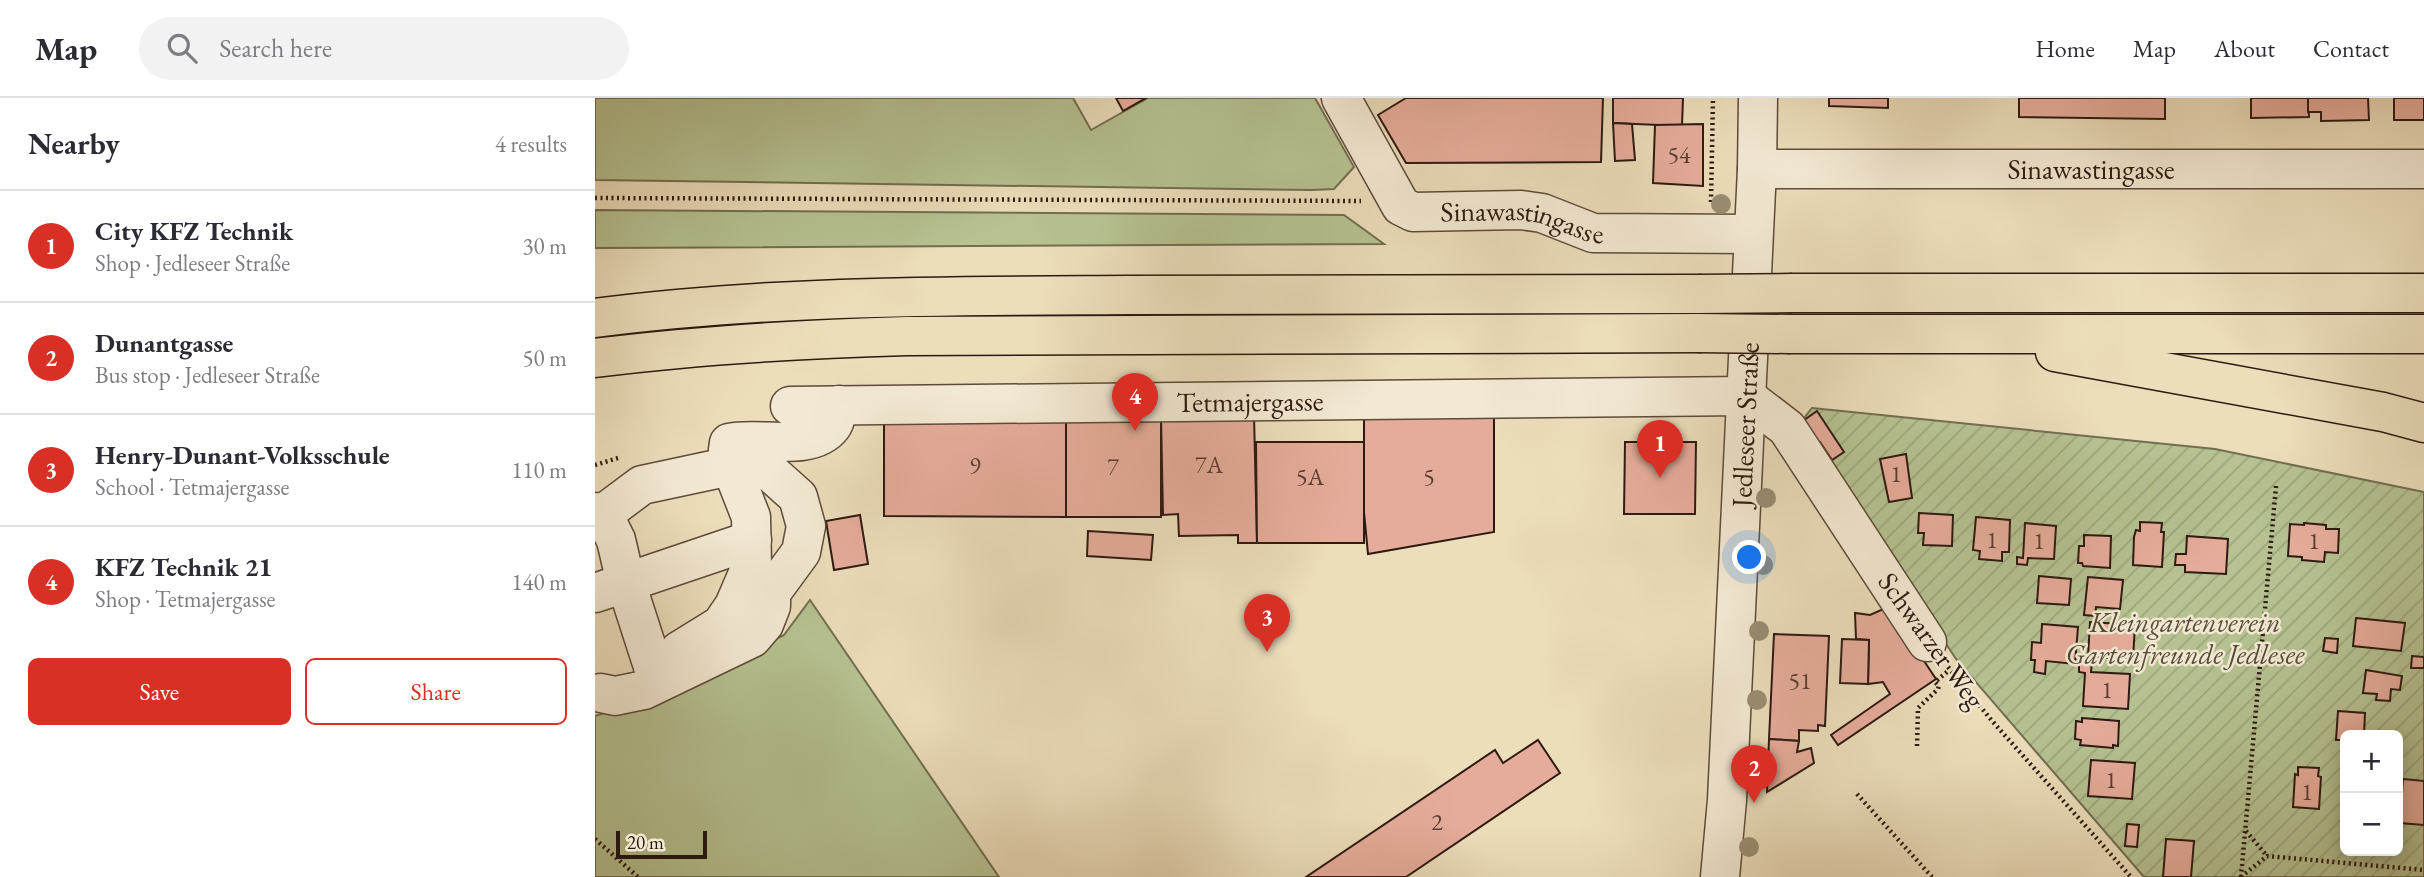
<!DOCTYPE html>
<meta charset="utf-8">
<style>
body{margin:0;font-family:"EB Garamond",serif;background:#f2f2f3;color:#2b2b33}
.controls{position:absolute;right:21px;bottom:21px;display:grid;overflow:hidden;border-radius:10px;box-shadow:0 4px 18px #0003}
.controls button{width:63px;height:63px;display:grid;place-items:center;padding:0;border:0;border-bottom:2px solid #e1e1e2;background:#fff;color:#2b2b33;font:35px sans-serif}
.scale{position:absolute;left:21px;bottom:18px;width:91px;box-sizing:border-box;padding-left:7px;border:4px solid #2d1a10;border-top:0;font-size:19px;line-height:24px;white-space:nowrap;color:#2d1a10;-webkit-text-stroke:5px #f3e9d3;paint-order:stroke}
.you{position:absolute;left:1155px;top:460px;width:24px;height:24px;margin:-18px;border:5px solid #fff;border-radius:50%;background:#1a73e8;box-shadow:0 0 0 10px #1a73e833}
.badge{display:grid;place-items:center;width:46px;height:46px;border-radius:50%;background:#d93025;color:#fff;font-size:23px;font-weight:700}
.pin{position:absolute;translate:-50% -58px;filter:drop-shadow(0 2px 4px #0008)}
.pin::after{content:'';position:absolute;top:37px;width:24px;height:21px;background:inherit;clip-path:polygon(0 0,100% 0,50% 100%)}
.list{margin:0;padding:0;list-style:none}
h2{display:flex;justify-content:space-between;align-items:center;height:91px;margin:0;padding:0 28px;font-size:30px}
h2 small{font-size:23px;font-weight:400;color:#7c7c81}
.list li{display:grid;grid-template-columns:46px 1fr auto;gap:21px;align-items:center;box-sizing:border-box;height:112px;padding:0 28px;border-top:2px solid #e1e1e2}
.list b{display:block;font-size:26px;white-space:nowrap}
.list p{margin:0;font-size:23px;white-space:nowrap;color:#7c7c81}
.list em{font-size:23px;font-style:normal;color:#7c7c81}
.actions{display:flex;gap:14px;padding:21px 28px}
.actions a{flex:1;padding:16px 0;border:2px solid #d93025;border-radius:10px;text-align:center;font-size:24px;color:#d93025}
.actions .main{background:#d93025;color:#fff}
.icon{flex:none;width:38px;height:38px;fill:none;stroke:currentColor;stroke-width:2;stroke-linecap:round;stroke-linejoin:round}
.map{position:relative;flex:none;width:1829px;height:779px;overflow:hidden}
header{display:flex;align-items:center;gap:42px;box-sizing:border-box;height:98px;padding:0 35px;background:#fff;border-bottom:2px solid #e1e1e2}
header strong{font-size:33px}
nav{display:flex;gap:38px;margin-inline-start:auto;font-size:24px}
.search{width:490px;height:63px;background:#f2f2f3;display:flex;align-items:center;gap:18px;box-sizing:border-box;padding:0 24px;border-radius:38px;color:#7c7c81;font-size:26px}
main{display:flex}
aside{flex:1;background:#fff}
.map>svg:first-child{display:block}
.green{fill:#b6c292;stroke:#726e51;stroke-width:2}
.garden{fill:url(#garden-furrows);stroke:#726e51;stroke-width:2;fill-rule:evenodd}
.building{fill:#e6ac9b;stroke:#2d1a10;stroke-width:2}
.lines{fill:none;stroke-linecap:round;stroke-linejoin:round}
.minor-casing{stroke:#5d4b3b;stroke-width:41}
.highway-casing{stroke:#2d1a10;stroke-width:41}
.path{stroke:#2d1a10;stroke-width:4.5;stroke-dasharray:2 3.5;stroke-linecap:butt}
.minor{stroke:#f3e9d3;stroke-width:38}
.highway{stroke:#ecddbb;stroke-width:38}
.highway-bridge-casing{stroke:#2d1a10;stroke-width:41;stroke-linecap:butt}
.highway-bridge{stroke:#ecddbb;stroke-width:38}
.tree{fill:#9a8d72}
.labels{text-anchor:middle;stroke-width:5;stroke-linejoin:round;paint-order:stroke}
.number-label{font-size:24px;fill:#5b3e33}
.street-label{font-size:28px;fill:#2d1a10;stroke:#f3e9d3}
.park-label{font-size:28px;font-style:italic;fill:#564c37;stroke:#f3e9d3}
</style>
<header>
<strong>Map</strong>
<div class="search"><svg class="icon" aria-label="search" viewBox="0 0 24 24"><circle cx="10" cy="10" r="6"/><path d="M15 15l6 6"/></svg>Search here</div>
<nav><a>Home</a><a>Map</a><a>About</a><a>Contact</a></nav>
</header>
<main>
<aside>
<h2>Nearby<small>4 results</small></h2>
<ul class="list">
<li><span class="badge">1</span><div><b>City KFZ Technik</b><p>Shop · Jedleseer Straße</p></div><em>30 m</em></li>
<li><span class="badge">2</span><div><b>Dunantgasse</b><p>Bus stop · Jedleseer Straße</p></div><em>50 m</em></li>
<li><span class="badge">3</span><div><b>Henry-Dunant-Volksschule</b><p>School · Tetmajergasse</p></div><em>110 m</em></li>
<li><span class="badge">4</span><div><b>KFZ Technik 21</b><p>Shop · Tetmajergasse</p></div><em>140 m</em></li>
</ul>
<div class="actions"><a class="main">Save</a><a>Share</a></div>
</aside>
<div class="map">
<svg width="1829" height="779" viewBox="0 0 1829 779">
<defs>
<pattern id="garden-furrows" width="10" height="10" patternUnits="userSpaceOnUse" patternTransform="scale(1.75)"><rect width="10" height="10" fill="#b6c292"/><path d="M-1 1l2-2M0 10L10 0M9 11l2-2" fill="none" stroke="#9da67d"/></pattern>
</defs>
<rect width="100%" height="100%" fill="#ecddbb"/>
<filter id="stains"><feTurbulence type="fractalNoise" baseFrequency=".00286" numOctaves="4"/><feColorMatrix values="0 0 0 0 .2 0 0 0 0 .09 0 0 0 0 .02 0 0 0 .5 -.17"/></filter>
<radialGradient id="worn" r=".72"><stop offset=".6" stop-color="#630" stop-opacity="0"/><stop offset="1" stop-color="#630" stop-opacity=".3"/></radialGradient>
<!-- green -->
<g class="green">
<polygon points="0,0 478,0 496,32 553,0 720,0 759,69 739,91 717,92 0,82"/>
<polygon points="0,112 749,117 789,146 0,150"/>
<polygon points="215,502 404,779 0,779 0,618 83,592 189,537"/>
</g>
<!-- garden -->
<path class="garden" d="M1217,310l403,41 209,43v385h-280l-188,-218 -156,-236zM1750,637h53v116h-53z"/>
<!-- building -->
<g class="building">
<polygon points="521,0 551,0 528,13"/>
<polygon points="811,0 1008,0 1006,64 811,65 783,17"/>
<polygon points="1018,0 1088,0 1087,28 1018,25"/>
<polygon points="1234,0 1293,0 1293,10 1234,8"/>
<polygon points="1424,0 1570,0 1570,21 1424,19"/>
<polygon points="1656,0 1713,0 1714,19 1656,20"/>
<polygon points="1713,0 1773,0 1774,22 1726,23 1726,14 1713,14"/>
<rect x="1799" y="0" width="30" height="22"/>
<polygon points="1018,25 1037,26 1040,62 1020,63"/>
<polygon points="1108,26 1108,88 1058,85 1060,27"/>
<polygon points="1222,313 1249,354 1237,362 1225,344 1220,347 1205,325"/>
<polygon points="659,317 662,445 643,445 643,437 584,438 583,416 568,417 566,319"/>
<polygon points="769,317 899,317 899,434 773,456 769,414"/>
<polygon points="289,318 471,318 471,419 289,418"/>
<polygon points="471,318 566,319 566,419 471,419"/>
<polygon points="661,344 769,344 769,445 662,445"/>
<polygon points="1030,344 1101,344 1100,416 1029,416"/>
<polygon points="1311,356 1317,400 1294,404 1285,361"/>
<polygon points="1324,415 1358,417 1357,448 1328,447 1329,435 1323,435"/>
<polygon points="265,417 273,466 239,472 231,423"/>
<polygon points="1381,419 1415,422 1414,454 1407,454 1407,463 1384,461 1385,453 1378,452"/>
<polygon points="1545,424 1567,425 1566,434 1569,434 1567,469 1538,467 1539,439 1541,432 1545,433"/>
<polygon points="1430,425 1461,428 1459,461 1433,460 1432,467 1422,466 1422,459 1428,460"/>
<polygon points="1709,425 1731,427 1731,431 1744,431 1743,455 1730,454 1729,464 1707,462 1707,459 1693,458 1695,426 1709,427"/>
<polygon points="493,433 558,437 556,462 492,458"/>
<polygon points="1489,437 1516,438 1515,470 1488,468 1487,465 1483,465 1484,448 1489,448"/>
<polygon points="1592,438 1633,441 1631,476 1590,474 1590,467 1580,467 1581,456 1591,456"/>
<polygon points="1444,478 1476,481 1474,507 1442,505"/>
<polygon points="1493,479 1528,482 1525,511 1501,509 1500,518 1489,517"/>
<polygon points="1293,509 1341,581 1243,647 1236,637 1295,596 1288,584 1273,586 1274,542 1261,541 1260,515 1275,517"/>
<polygon points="1761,520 1810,525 1806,553 1758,548"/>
<polygon points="1495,524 1540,527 1538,561 1493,559"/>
<polygon points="1447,526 1483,529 1480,566 1451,563 1450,576 1439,574 1440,562 1436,562 1437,544 1446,545"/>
<polygon points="1179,536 1234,538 1230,628 1223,627 1223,633 1204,632 1204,643 1174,641"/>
<polygon points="1730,540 1743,541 1742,555 1728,553"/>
<polygon points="1247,541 1274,542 1273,586 1245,585"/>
<polygon points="1817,558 1829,559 1829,570 1816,570"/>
<polygon points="1484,564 1497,564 1496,574 1535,576 1533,611 1488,608 1490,575 1484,574"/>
<polygon points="1771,572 1807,578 1805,592 1796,591 1795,603 1781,602 1782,596 1768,595"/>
<polygon points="1743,613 1770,615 1769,637 1750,637 1750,642 1741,642"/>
<polygon points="1487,620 1524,623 1523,648 1518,647 1518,650 1485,647 1486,642 1480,641 1481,623 1487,624"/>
<polygon points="1174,641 1204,643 1202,654 1216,650 1219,665 1172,694"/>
<polygon points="943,642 965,675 811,779 711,779 900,652 908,665"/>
<polygon points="1496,662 1540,665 1537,701 1493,698"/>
<polygon points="1703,669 1724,670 1723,678 1726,679 1724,711 1698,709 1700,676 1703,677"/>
<polygon points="1808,681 1829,683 1829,727 1805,725"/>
<polygon points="1532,726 1544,727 1542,749 1530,748"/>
<polygon points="1571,741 1599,743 1596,779 1568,779"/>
</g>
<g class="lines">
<!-- minor casing -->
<g class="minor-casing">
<g id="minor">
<path id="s1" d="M746,0l60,108 12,6 108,-2 21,3 51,20 160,1"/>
<path id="s2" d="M1162,71h667"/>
<path id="s3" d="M195,308l955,-10 42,32 140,214"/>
<polyline points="0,414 8,416 21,442 31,485 63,584"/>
<polyline points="0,495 157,442"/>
<path d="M84,553l42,-26 13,-19 18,-42 -1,-47 -20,-51 -3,-16 1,-7c30,-7 82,10 103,-17 4,-5 5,-14 7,-21"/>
<polyline points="6,595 20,598 49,592 157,540 169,526 176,508 176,495 206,454 211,428 203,399 175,374 152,368 136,368 47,387 8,416"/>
<path id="s4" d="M1125,779l7,-77 30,-631 1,-71"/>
</g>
</g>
<!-- highway casing -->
<g class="highway-casing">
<g id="highway">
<polyline points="1197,195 1829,195"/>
<path d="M0,220c177,-23 355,-22 532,-23 191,0 382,-1 572,-1"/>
<polyline points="1196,236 1829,236"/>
<polyline points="1460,254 1788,314 1829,325"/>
<path d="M0,260c103,-13 207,-19 312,-22l791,-3"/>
</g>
</g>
<!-- path -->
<g class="path">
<polyline points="0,100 766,103"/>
<polyline points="1116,104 1118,0"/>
<polyline points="0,367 23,360"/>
<polyline points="1353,569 1398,624 1536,779"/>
<polyline points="1322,648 1323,610 1343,591 1344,588 1340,584 1352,574"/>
<polyline points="1262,696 1337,779"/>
<polyline points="1651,733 1672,758"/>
<polyline points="0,741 43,779"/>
<polyline points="1646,779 1681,388"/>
<polyline points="1646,779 1672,758 1829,772"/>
</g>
<!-- minor -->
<use href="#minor" class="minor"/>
<!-- highway -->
<use href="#highway" class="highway"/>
<!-- highway-bridge casing -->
<g class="highway-bridge-casing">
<g id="highway-bridge">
<polyline points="1104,196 1197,195"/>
<polyline points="1103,235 1196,236"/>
</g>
</g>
<!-- highway-bridge -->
<use href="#highway-bridge" class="highway-bridge"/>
</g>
<!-- trees -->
<g class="tree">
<circle cx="1126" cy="106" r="10"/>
<circle cx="1171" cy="400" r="10"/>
<circle cx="1168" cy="467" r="10"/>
<circle cx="1164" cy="533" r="10"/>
<circle cx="1162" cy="602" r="10"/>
<circle cx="1154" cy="749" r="10"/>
</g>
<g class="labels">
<!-- number labels -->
<g class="number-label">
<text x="1084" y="65">54</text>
<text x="614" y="375">7A</text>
<text x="380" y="376">9</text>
<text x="518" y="377">7</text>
<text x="1301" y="384">1</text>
<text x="715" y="387">5A</text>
<text x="834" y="387">5</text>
<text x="1397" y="450">1</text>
<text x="1444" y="451">1</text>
<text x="1719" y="451">1</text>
<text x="1205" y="591">51</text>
<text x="1512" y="600">1</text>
<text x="1516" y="690">1</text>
<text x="1712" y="702">1</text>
<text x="842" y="732">2</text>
</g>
<!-- street labels -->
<g class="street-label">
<text dy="10" stroke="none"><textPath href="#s2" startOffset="334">Sinawastingasse</textPath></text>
<text dy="10" stroke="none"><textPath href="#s1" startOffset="248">Sinawastingasse</textPath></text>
<text dy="10" stroke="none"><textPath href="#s3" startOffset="460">Tetmajergasse</textPath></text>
<text dy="10" stroke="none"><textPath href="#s4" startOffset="453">Jedleseer Straße</textPath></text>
<text transform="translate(1337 542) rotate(54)" y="10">Schwarzer Weg</text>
</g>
<!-- park labels -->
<g class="park-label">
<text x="1590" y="534">Kleingartenverein<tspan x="1590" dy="32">Gartenfreunde Jedlesee</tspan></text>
</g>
</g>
<rect width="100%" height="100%" filter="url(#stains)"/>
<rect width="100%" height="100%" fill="url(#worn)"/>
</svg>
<div class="controls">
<button>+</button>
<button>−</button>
</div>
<div class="scale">20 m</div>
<div class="you"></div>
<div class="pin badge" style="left:1065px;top:380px">1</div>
<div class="pin badge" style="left:1159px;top:705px">2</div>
<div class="pin badge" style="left:672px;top:554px">3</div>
<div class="pin badge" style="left:540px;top:333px">4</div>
</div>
</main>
